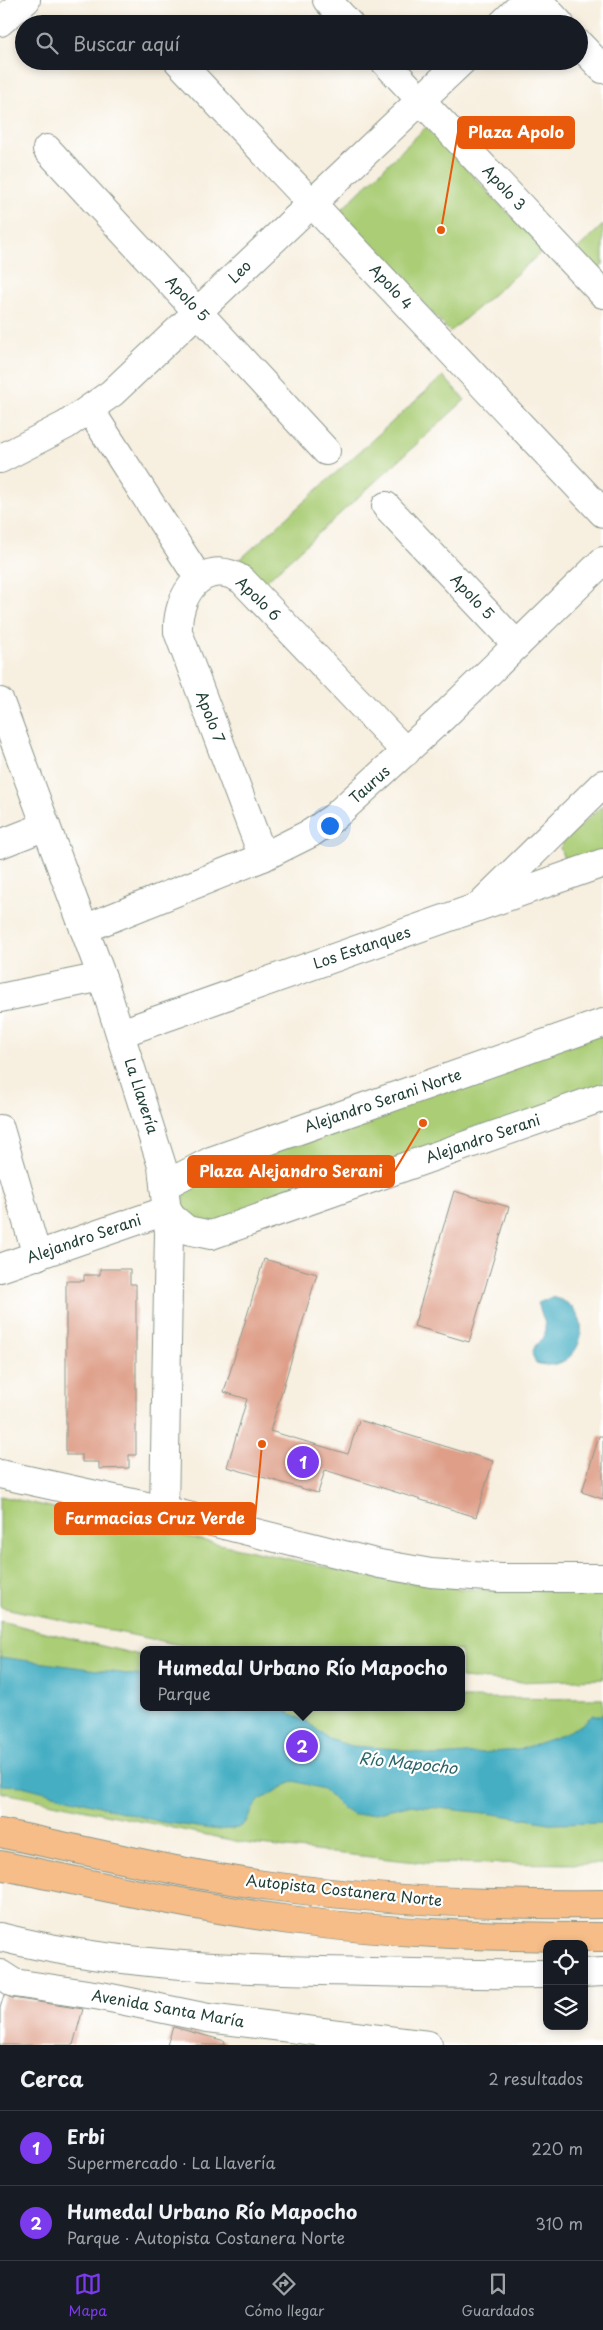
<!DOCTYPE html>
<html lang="es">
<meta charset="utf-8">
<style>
body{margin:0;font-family:"Playpen Sans",sans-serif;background:#242831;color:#f1f3f6}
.controls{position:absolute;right:15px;bottom:15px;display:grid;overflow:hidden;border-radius:10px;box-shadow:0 2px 8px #0003}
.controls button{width:45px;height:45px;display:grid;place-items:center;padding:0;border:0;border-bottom:1px solid #363941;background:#171b24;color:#f1f3f6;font:25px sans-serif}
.you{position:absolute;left:329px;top:825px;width:18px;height:18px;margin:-12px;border:4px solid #fff;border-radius:50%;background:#1a73e8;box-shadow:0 0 0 8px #1a73e833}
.badge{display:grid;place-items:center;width:32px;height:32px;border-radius:50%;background:#7c3aed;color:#fff;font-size:16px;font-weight:700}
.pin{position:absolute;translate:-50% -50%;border:2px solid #fff;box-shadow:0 1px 5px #0006}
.popup{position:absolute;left:140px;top:1646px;width:325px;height:65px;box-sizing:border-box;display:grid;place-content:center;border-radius:10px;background:#171b24;filter:drop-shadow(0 1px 4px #0005);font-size:16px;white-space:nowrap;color:#9ea1a6}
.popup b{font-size:19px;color:#f1f3f6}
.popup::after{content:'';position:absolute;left:50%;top:100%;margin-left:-10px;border:10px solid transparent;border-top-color:#171b24}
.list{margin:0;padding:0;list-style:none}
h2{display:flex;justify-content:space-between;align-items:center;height:65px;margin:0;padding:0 20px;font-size:21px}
h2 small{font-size:16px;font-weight:400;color:#9ea1a6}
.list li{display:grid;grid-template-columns:32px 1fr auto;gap:15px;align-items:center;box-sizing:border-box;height:75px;padding:0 20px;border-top:1px solid #363941}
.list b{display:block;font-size:19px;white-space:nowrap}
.list p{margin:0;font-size:16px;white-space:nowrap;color:#9ea1a6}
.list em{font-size:16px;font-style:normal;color:#9ea1a6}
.icon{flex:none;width:28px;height:28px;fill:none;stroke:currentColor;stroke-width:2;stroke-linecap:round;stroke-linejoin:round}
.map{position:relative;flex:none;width:603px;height:2045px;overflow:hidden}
.search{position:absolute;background:#171b24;box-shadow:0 2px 8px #0003;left:15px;right:15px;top:15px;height:55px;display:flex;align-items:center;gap:12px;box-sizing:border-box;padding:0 18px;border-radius:28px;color:#9ea1a6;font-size:19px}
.sheet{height:215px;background:#171b24}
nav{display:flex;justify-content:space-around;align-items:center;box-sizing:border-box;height:70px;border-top:1px solid #363941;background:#171b24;font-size:14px;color:#9ea1a6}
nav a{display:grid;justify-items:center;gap:2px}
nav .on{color:#7c3aed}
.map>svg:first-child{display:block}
.green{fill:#aacd76;stroke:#648555}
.water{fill:#44aec3;stroke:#32767c}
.building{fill:#de9e87}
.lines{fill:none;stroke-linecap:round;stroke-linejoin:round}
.minor-casing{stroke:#8b968a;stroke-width:30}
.highway-casing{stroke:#8b968a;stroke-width:30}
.minor{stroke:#fff;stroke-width:28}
.highway{stroke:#f7bd88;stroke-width:28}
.labels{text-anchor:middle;stroke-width:4.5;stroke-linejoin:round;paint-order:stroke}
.street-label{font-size:15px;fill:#1f3d34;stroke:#fff}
.water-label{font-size:16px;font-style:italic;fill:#2c6566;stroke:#fff}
.leader{fill:none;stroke:#e8590c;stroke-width:2}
.callout-dot{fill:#e8590c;stroke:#fff;stroke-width:2}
.callout{fill:#e8590c;stroke:#e8590c;stroke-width:2}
.callout-label{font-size:16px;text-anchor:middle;font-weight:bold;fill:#fff}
</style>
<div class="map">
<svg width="603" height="2045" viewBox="0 0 603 2045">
<rect width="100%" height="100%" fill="#fff"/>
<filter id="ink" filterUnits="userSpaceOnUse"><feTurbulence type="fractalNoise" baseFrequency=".02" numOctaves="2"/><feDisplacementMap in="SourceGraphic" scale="10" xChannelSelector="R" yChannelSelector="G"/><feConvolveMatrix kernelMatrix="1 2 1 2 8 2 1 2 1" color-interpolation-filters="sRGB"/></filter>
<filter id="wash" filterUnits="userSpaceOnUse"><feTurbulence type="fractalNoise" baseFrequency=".0096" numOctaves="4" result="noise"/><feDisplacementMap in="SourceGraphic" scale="20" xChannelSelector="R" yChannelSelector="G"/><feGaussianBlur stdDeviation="1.12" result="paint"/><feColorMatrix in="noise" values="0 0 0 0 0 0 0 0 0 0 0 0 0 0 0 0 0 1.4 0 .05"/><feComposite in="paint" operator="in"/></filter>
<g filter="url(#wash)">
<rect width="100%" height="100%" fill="#f7efdf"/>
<!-- green -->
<g class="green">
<polygon points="426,127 544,250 450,332 340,211"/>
<polygon points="603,225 603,265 593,274 574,252"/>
<polygon points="443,376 465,400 256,590 234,565"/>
<polygon points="603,805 603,853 576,863 564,859 560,848 565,840"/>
<polygon points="603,1028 603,1090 199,1230 178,1208 189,1186 247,1155"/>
<polygon points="0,1496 380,1579 465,1589 603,1591 603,1679 517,1682 461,1678 461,1650 203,1650 0,1607"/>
<polygon points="0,1621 143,1656 143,1707 461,1707 461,1698 603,1699 603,1864 426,1863 250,1844 0,1792"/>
</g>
<!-- water -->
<g class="water">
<path d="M552,1297c51,11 29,81 -16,66l-4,-9 3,-8 10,-11v-11l-7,-21z"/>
<polygon points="0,1657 143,1676 143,1707 279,1707 310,1724 329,1739 352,1746 398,1749 438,1756 518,1750 554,1738 581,1725 593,1715 603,1715 603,1823 555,1824 494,1814 408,1805 375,1813 354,1815 343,1809 323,1789 294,1781 260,1800 252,1809 247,1821 238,1828 218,1830 161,1822 22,1786 0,1785"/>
</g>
<g id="blocks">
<!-- building -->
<g class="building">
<polygon points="454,1191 509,1207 469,1342 414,1326"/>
<polygon points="264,1259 317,1274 270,1431 348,1454 359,1420 493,1461 476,1517 325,1470 318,1493 227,1467 247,1399 224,1392"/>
<polygon points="100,1269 130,1269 130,1284 136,1284 136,1455 129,1455 129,1468 99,1469 99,1462 82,1462 82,1455 66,1455 66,1281 84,1281 84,1275 100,1275"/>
<polygon points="599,1436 603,1436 603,1499 582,1492"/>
<polygon points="4,1995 12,1998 83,2009 73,2045 0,2045 0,2008"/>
<polygon points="173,2027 225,2041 224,2045 167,2045"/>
</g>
</g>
</g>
<g filter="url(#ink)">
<use href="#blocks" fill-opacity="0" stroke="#8b968a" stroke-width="1"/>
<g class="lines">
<!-- minor casing -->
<g class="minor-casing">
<g id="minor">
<polyline points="327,0 349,24"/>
<polyline points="538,0 560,24"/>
<polyline points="0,22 26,0"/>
<polyline points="502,24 527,0"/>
<polyline points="579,44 603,69"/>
<polyline points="178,61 603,513"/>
<polyline points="384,61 603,294"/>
<polyline points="47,149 326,451"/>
<polyline points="90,410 199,579"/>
<polyline points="0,459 66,425 112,393 462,61"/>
<polyline points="386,506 517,645"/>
<polyline points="0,702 102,977 162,1166 169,1232 164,1510"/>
<polyline points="0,844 46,826"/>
<path d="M263,857l-85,-225c-2,-36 25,-77 64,-52l164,172"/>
<polyline points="483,902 603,784"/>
<polyline points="84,929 263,857 311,833 333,818 442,718 603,561"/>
<polyline points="0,998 102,977"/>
<polyline points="121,1033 603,863"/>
<polyline points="0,1129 37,1256"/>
<polyline points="165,1185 211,1161 603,1023"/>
<polyline points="169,1215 187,1230 211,1235 603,1097"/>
<polyline points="0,1268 168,1210"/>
<polyline points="0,1474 164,1510 380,1564 431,1573 500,1578 603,1578"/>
<path d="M0,1937c104,26 213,32 320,34 75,1 151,4 227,3"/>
<polyline points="584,1973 603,1972"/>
<polyline points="0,1974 14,1983 101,1996 208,2018 428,2045"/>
</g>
</g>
<!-- highway casing -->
<g class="highway-casing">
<g id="highway">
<path d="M0,1833c90,18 180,41 271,53 110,15 221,19 332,18"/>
<path d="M0,1865c96,20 192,42 290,55 104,14 208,17 313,17"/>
</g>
</g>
<!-- minor -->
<use href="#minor" class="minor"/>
<!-- highway -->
<use href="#highway" class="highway"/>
</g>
</g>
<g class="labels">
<!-- street labels -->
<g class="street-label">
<text transform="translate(504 188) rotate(47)" y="5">Apolo 3</text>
<text transform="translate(240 272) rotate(-44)" y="5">Leo</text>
<text transform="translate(391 287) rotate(47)" y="5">Apolo 4</text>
<text transform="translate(187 299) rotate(47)" y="5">Apolo 5</text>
<text transform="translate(472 597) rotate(47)" y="5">Apolo 5</text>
<text transform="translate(258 599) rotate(44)" y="5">Apolo 6</text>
<text transform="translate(210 717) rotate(69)" y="5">Apolo 7</text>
<text transform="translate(370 785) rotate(-42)" y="5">Taurus</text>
<text transform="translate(362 948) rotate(-19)" y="5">Los Estanques</text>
<text transform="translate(141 1096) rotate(72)" y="5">La Llavería</text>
<text transform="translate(383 1101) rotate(-19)" y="5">Alejandro Serani Norte</text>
<text transform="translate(483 1139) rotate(-19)" y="5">Alejandro Serani</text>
<text transform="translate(84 1239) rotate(-19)" y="5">Alejandro Serani</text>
<text transform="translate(344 1891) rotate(6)" y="5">Autopista Costanera Norte</text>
<text transform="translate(168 2009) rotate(10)" y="5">Avenida Santa María</text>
</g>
<!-- water labels -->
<g class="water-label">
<text transform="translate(408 1763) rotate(6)" y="6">Río Mapocho</text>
</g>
</g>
<!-- callouts -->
<path class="leader" d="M441 230L458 132M423 1123L394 1172M262 1444L255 1518"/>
<g class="callout-dot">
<circle cx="441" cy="230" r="5"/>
<circle cx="423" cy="1123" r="5"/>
<circle cx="262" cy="1444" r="5"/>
</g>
<g class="callout">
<rect x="458" y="117" width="116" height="31" rx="5"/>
<rect x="188" y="1156" width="206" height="31" rx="5"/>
<rect x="55" y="1503" width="200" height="31" rx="5"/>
</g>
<g class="callout-label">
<text x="516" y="138">Plaza Apolo</text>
<text x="291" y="1177">Plaza Alejandro Serani</text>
<text x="155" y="1524">Farmacias Cruz Verde</text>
</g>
</svg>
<div class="controls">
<button><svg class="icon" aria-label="locate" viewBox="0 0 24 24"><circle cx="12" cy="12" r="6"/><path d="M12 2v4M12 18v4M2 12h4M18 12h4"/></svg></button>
<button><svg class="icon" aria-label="layers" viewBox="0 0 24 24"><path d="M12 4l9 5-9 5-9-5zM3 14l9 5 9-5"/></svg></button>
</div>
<div class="you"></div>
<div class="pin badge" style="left:303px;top:1462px">1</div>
<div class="pin badge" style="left:302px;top:1746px">2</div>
<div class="popup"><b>Humedal Urbano Río Mapocho</b>Parque</div>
<div class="search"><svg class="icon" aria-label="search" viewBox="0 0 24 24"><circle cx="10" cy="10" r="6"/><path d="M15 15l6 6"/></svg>Buscar aquí</div>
</div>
<section class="sheet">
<h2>Cerca<small>2 resultados</small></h2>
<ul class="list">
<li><span class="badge">1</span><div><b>Erbi</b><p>Supermercado · La Llavería</p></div><em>220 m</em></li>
<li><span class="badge">2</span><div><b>Humedal Urbano Río Mapocho</b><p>Parque · Autopista Costanera Norte</p></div><em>310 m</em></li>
</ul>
</section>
<nav>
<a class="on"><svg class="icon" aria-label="map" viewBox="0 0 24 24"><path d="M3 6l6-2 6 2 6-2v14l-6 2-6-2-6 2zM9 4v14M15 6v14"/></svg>Mapa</a>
<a><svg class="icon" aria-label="directions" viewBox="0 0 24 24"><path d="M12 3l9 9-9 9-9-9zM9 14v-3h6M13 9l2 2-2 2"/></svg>Cómo llegar</a>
<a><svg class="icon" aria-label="saved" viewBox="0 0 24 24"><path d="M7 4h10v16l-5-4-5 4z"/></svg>Guardados</a>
</nav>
